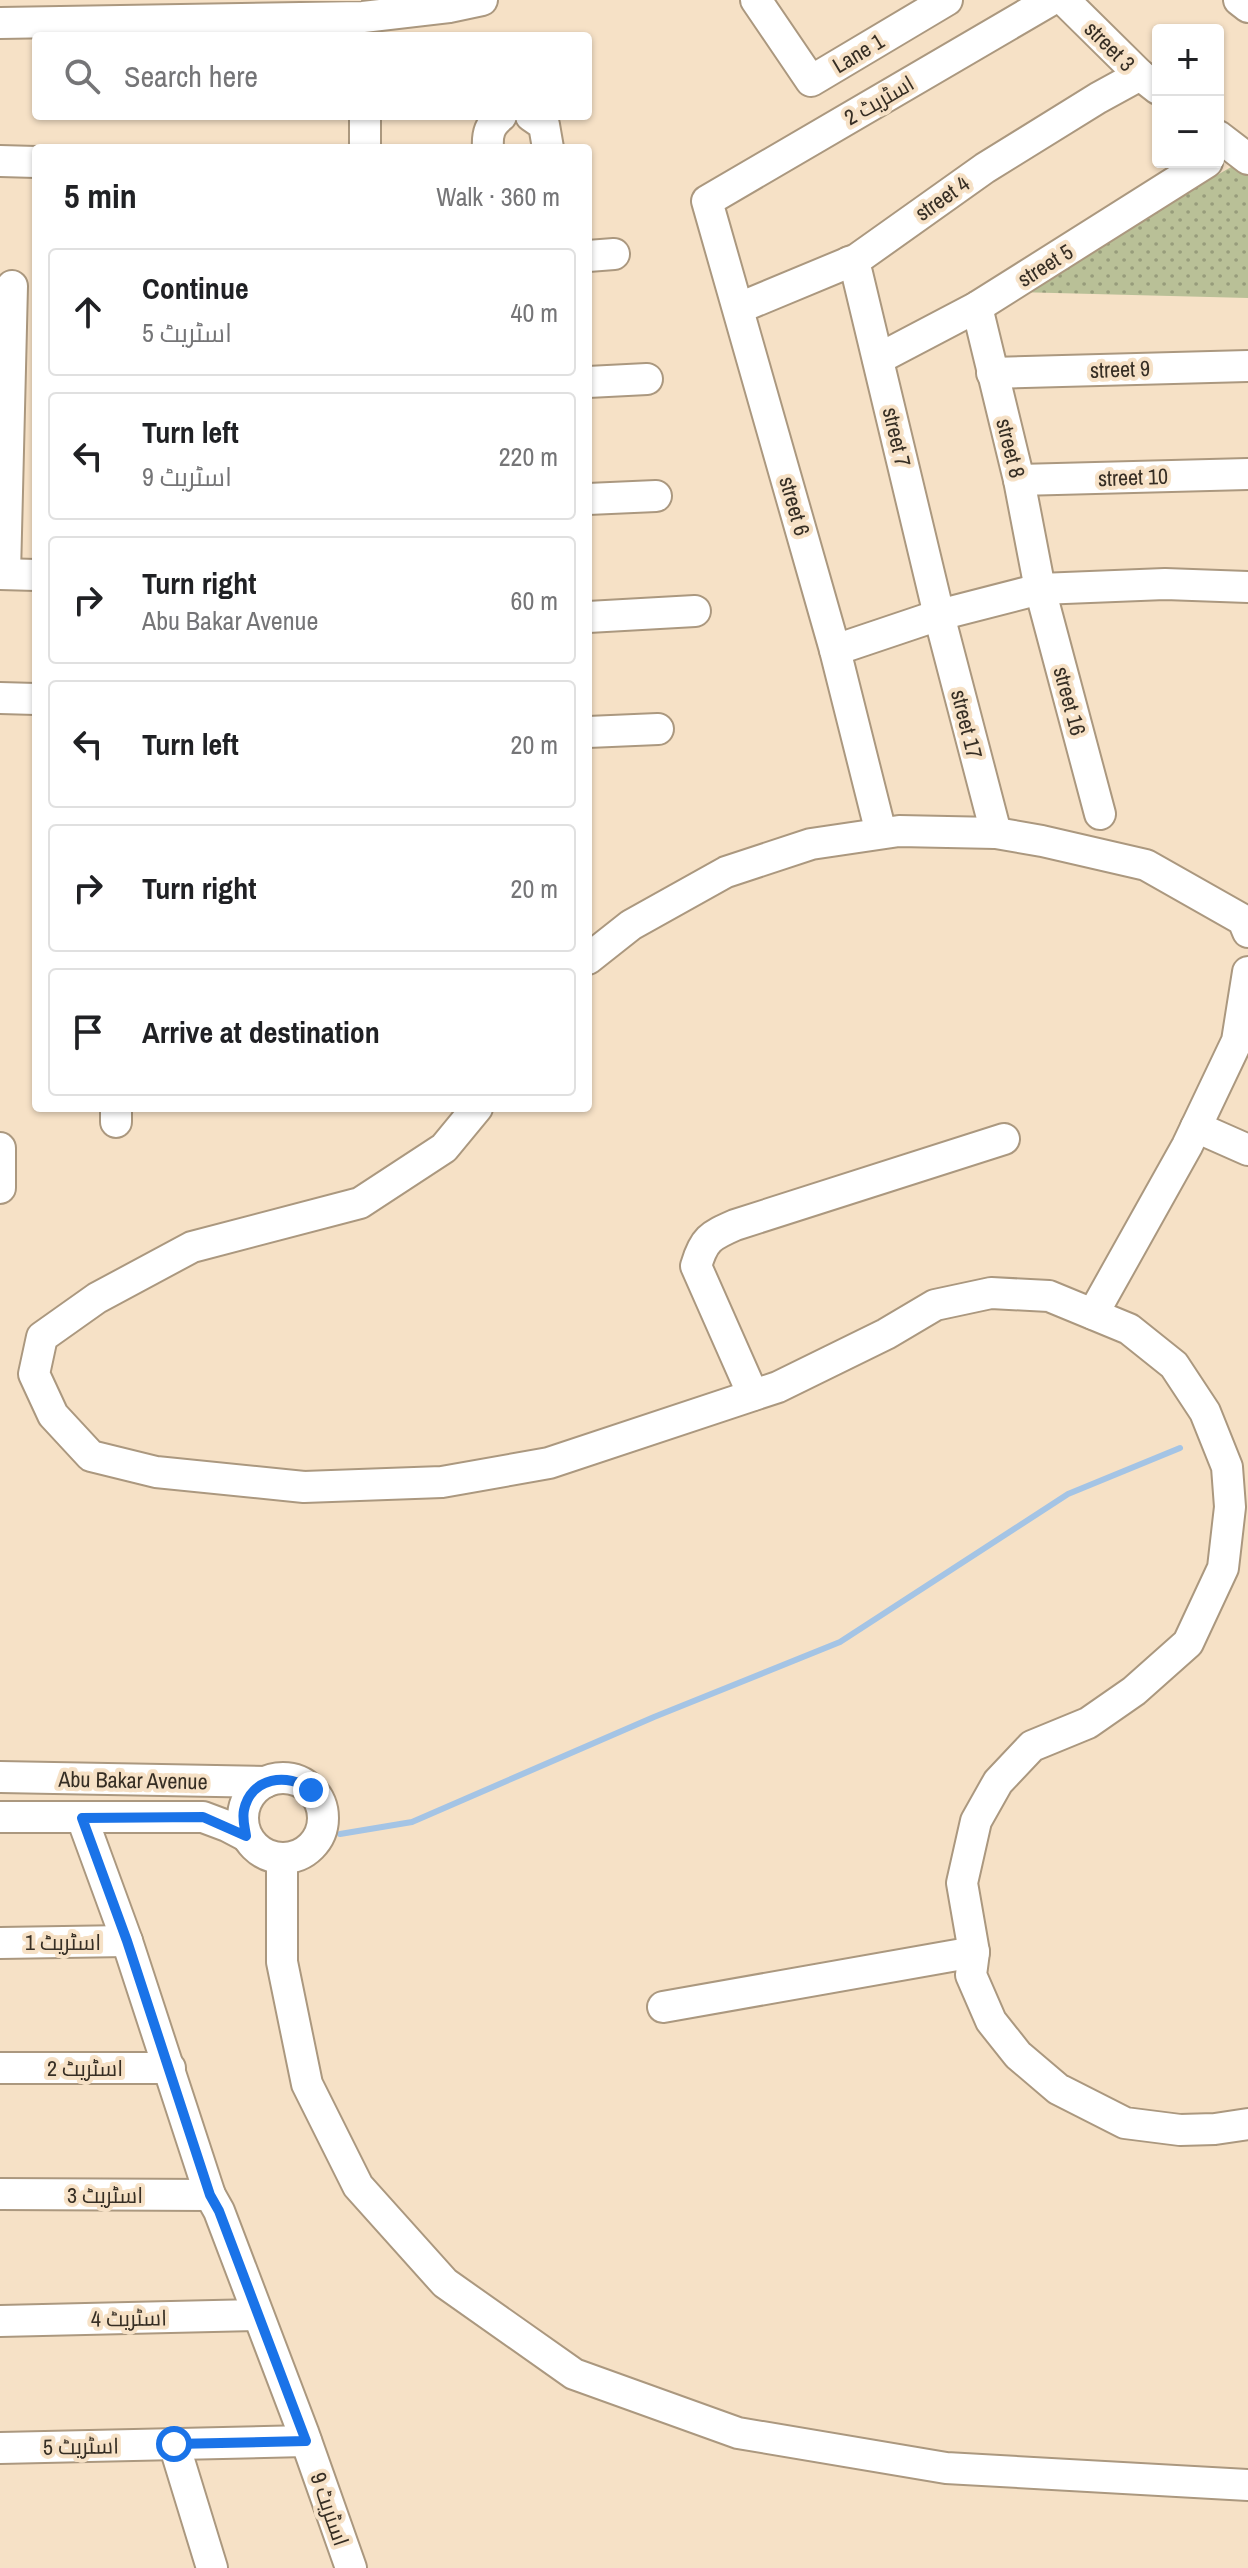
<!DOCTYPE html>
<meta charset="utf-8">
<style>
body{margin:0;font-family:"Archivo Narrow",Cairo,sans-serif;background:#f2f2f2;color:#202124}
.controls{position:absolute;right:24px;top:24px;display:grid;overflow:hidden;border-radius:8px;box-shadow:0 2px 6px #0004}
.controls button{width:72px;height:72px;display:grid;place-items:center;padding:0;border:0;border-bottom:2px solid #e0e0e0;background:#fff;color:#202124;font:40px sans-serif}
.stop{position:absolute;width:24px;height:24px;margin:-18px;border:6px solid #1a73e8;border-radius:50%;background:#fff}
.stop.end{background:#1a73e8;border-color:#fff;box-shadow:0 2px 8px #0008}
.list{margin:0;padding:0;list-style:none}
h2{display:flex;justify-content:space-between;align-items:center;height:104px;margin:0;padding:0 32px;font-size:34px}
h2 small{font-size:26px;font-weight:400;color:#757577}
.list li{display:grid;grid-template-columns:52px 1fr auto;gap:24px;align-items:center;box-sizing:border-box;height:128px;margin:0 16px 16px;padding:0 16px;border:2px solid #e0e0e0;border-radius:8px}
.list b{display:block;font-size:30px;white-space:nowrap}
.list p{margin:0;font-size:26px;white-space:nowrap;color:#757577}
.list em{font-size:26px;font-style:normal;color:#757577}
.icon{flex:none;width:44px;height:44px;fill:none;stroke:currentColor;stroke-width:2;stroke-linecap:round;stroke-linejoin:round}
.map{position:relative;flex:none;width:1248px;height:2568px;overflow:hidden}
.search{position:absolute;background:#fff;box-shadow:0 2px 6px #0004;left:32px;top:32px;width:560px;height:88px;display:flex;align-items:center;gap:20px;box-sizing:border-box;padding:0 28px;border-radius:8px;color:#757577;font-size:30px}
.panel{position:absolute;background:#fff;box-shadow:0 2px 6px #0004;left:32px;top:144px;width:560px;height:968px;border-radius:8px}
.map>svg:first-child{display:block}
.park{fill:url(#park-dots)}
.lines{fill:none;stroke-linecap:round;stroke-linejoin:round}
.stream{stroke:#a4c4e5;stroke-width:6}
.minor-casing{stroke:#ab987f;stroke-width:34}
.minor{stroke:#fff;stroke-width:30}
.route{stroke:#1a73e8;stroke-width:10}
.labels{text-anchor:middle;stroke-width:8;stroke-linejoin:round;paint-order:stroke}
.street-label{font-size:22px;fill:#362e24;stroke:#f6e1c6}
</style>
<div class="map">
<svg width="1248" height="2568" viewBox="0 0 1248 2568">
<defs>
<pattern id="park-dots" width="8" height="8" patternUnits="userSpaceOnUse" patternTransform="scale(2)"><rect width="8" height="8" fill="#b9c097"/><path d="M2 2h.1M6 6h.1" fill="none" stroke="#979c7b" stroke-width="1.8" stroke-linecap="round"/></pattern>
</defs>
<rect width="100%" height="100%" fill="#f6e1c6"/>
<!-- park -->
<polygon class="park" points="1238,163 1248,169 1248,298 1015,292"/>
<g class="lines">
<!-- stream -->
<polyline class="stream" points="340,1834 412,1822 654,1717 840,1642 1068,1494 1180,1448"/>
<!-- minor casing -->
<g class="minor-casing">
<g id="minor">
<polyline points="756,0 811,81 947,0"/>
<polyline points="1064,0 1140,75 1158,89"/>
<polyline points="1239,0 1248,7"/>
<polyline points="0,23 363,17 449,7 482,0"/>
<polyline points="365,116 365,148"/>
<polyline points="531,116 544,125 548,148"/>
<polyline points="1218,136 1248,159"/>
<path d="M488,148c-1,-15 2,-23 13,-32"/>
<polyline points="0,161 36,162"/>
<polyline points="588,256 614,254"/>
<polyline points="849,262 857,273 939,615 996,833"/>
<polyline points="977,307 1019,480 1040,589 1100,814"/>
<polyline points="739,308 857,259 985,168 1098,98 1140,75"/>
<polyline points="878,359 977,307 1207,162"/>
<polyline points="992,373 1248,366"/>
<polyline points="588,382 647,379"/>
<polyline points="1019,480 1248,474"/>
<polyline points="588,499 656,496"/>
<polyline points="0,574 36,575"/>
<polyline points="5,574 12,286"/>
<polyline points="588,617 695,611"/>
<polyline points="835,650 939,615 1040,589 1165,584 1248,587"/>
<polyline points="0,698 36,699"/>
<polyline points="588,732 658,729"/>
<polyline points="881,833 835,650 707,201 1051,0"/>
<polyline points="588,959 631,925 726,872 811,844 899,831 996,833 1042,841 1146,865 1243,920 1248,932"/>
<polyline points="116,1108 116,1122"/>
<polyline points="477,1108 444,1148 360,1203 192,1247 97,1298 42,1337 34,1374 53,1415 91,1456 156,1472 304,1487 442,1482 549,1463 778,1387 886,1334 935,1305 991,1293 1049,1296 1129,1329 1174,1365 1205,1412 1227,1467 1230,1507 1223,1568 1188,1643 1134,1691 1088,1723 1032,1746 998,1782 976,1821 962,1883 974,1952 971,1975 991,2021 1018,2055 1058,2089 1125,2123 1180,2130 1215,2129 1248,2124"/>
<polyline points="1196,1127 1248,1150"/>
<polyline points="0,1148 0,1188"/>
<polyline points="1093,1314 1187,1146 1237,1041 1248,972"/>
<path d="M753,1395l-57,-129c8,-27 14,-30 39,-41l269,-86"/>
<polyline points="0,1777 266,1782"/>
<circle cx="283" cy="1818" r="40"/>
<polyline points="0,1817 203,1817 227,1826 246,1836"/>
<polyline points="82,1818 127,1941 210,2195 219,2211 303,2432 351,2568"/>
<polyline points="282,1858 282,1962 307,2084 358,2186 445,2283 574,2374 738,2433 946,2468 1248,2485"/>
<polyline points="0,1943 127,1941"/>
<polyline points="663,2007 974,1952"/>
<polyline points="0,2068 170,2068"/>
<polyline points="0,2194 210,2195"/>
<polyline points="0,2321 258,2315"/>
<polyline points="174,2444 212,2568"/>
<polyline points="0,2448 306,2441"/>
</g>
</g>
<!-- minor -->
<use href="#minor" class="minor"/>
</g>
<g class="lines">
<!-- route -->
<path class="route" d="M174,2444l132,-3 -87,-230 -9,-16 -83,-254 -45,-123 121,-1 43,19c-1,-8 -4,-17 -2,-26 7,-33 44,-38 67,-20"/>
</g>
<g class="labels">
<!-- street labels -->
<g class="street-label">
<text transform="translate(1110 46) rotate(45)" y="8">street 3</text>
<text transform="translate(858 53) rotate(-31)" y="8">Lane 1</text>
<text transform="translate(879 100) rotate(-30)" y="8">اسٹریٹ 2</text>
<text transform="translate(942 198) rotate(-35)" y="8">street 4</text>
<text transform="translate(1045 265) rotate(-32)" y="8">street 5</text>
<text transform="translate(1120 369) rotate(-2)" y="8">street 9</text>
<text transform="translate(897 437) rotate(77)" y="8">street 7</text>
<text transform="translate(1011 448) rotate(76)" y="8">street 8</text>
<text transform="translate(1133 477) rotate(-2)" y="8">street 10</text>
<text transform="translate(795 506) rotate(74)" y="8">street 6</text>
<text transform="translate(1070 701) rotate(75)" y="8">street 16</text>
<text transform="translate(967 724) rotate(76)" y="8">street 17</text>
<text transform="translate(133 1780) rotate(1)" y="8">Abu Bakar Avenue</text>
<text x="63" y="1950">اسٹریٹ 1</text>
<text x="85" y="2076">اسٹریٹ 2</text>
<text x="105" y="2203">اسٹریٹ 3</text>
<text transform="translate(129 2318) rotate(-1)" y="8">اسٹریٹ 4</text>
<text transform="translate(81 2446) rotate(-1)" y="8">اسٹریٹ 5</text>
<text transform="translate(330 2509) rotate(71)" y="8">اسٹریٹ 9</text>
</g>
</g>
</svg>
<div class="controls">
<button>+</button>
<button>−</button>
</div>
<div class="stop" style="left:174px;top:2444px"></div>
<div class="stop end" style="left:311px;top:1790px"></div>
<div class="search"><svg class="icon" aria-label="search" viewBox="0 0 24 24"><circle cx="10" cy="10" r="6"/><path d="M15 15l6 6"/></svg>Search here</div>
<section class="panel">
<h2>5 min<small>Walk · 360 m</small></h2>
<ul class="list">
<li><svg class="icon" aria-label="ahead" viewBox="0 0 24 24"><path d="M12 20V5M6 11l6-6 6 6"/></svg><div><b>Continue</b><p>اسٹریٹ 5</p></div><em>40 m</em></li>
<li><svg class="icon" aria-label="left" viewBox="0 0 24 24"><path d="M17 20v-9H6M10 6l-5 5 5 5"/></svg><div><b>Turn left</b><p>اسٹریٹ 9</p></div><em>220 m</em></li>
<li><svg class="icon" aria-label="right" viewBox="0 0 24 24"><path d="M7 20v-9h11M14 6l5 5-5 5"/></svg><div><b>Turn right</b><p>Abu Bakar Avenue</p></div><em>60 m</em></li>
<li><svg class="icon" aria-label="left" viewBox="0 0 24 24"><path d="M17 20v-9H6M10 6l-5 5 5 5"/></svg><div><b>Turn left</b></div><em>20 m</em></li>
<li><svg class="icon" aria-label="right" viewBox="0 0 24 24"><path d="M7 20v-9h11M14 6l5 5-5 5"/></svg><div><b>Turn right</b></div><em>20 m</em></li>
<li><svg class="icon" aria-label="arrive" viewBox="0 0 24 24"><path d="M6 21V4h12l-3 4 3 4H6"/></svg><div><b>Arrive at destination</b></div></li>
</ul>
</section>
</div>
